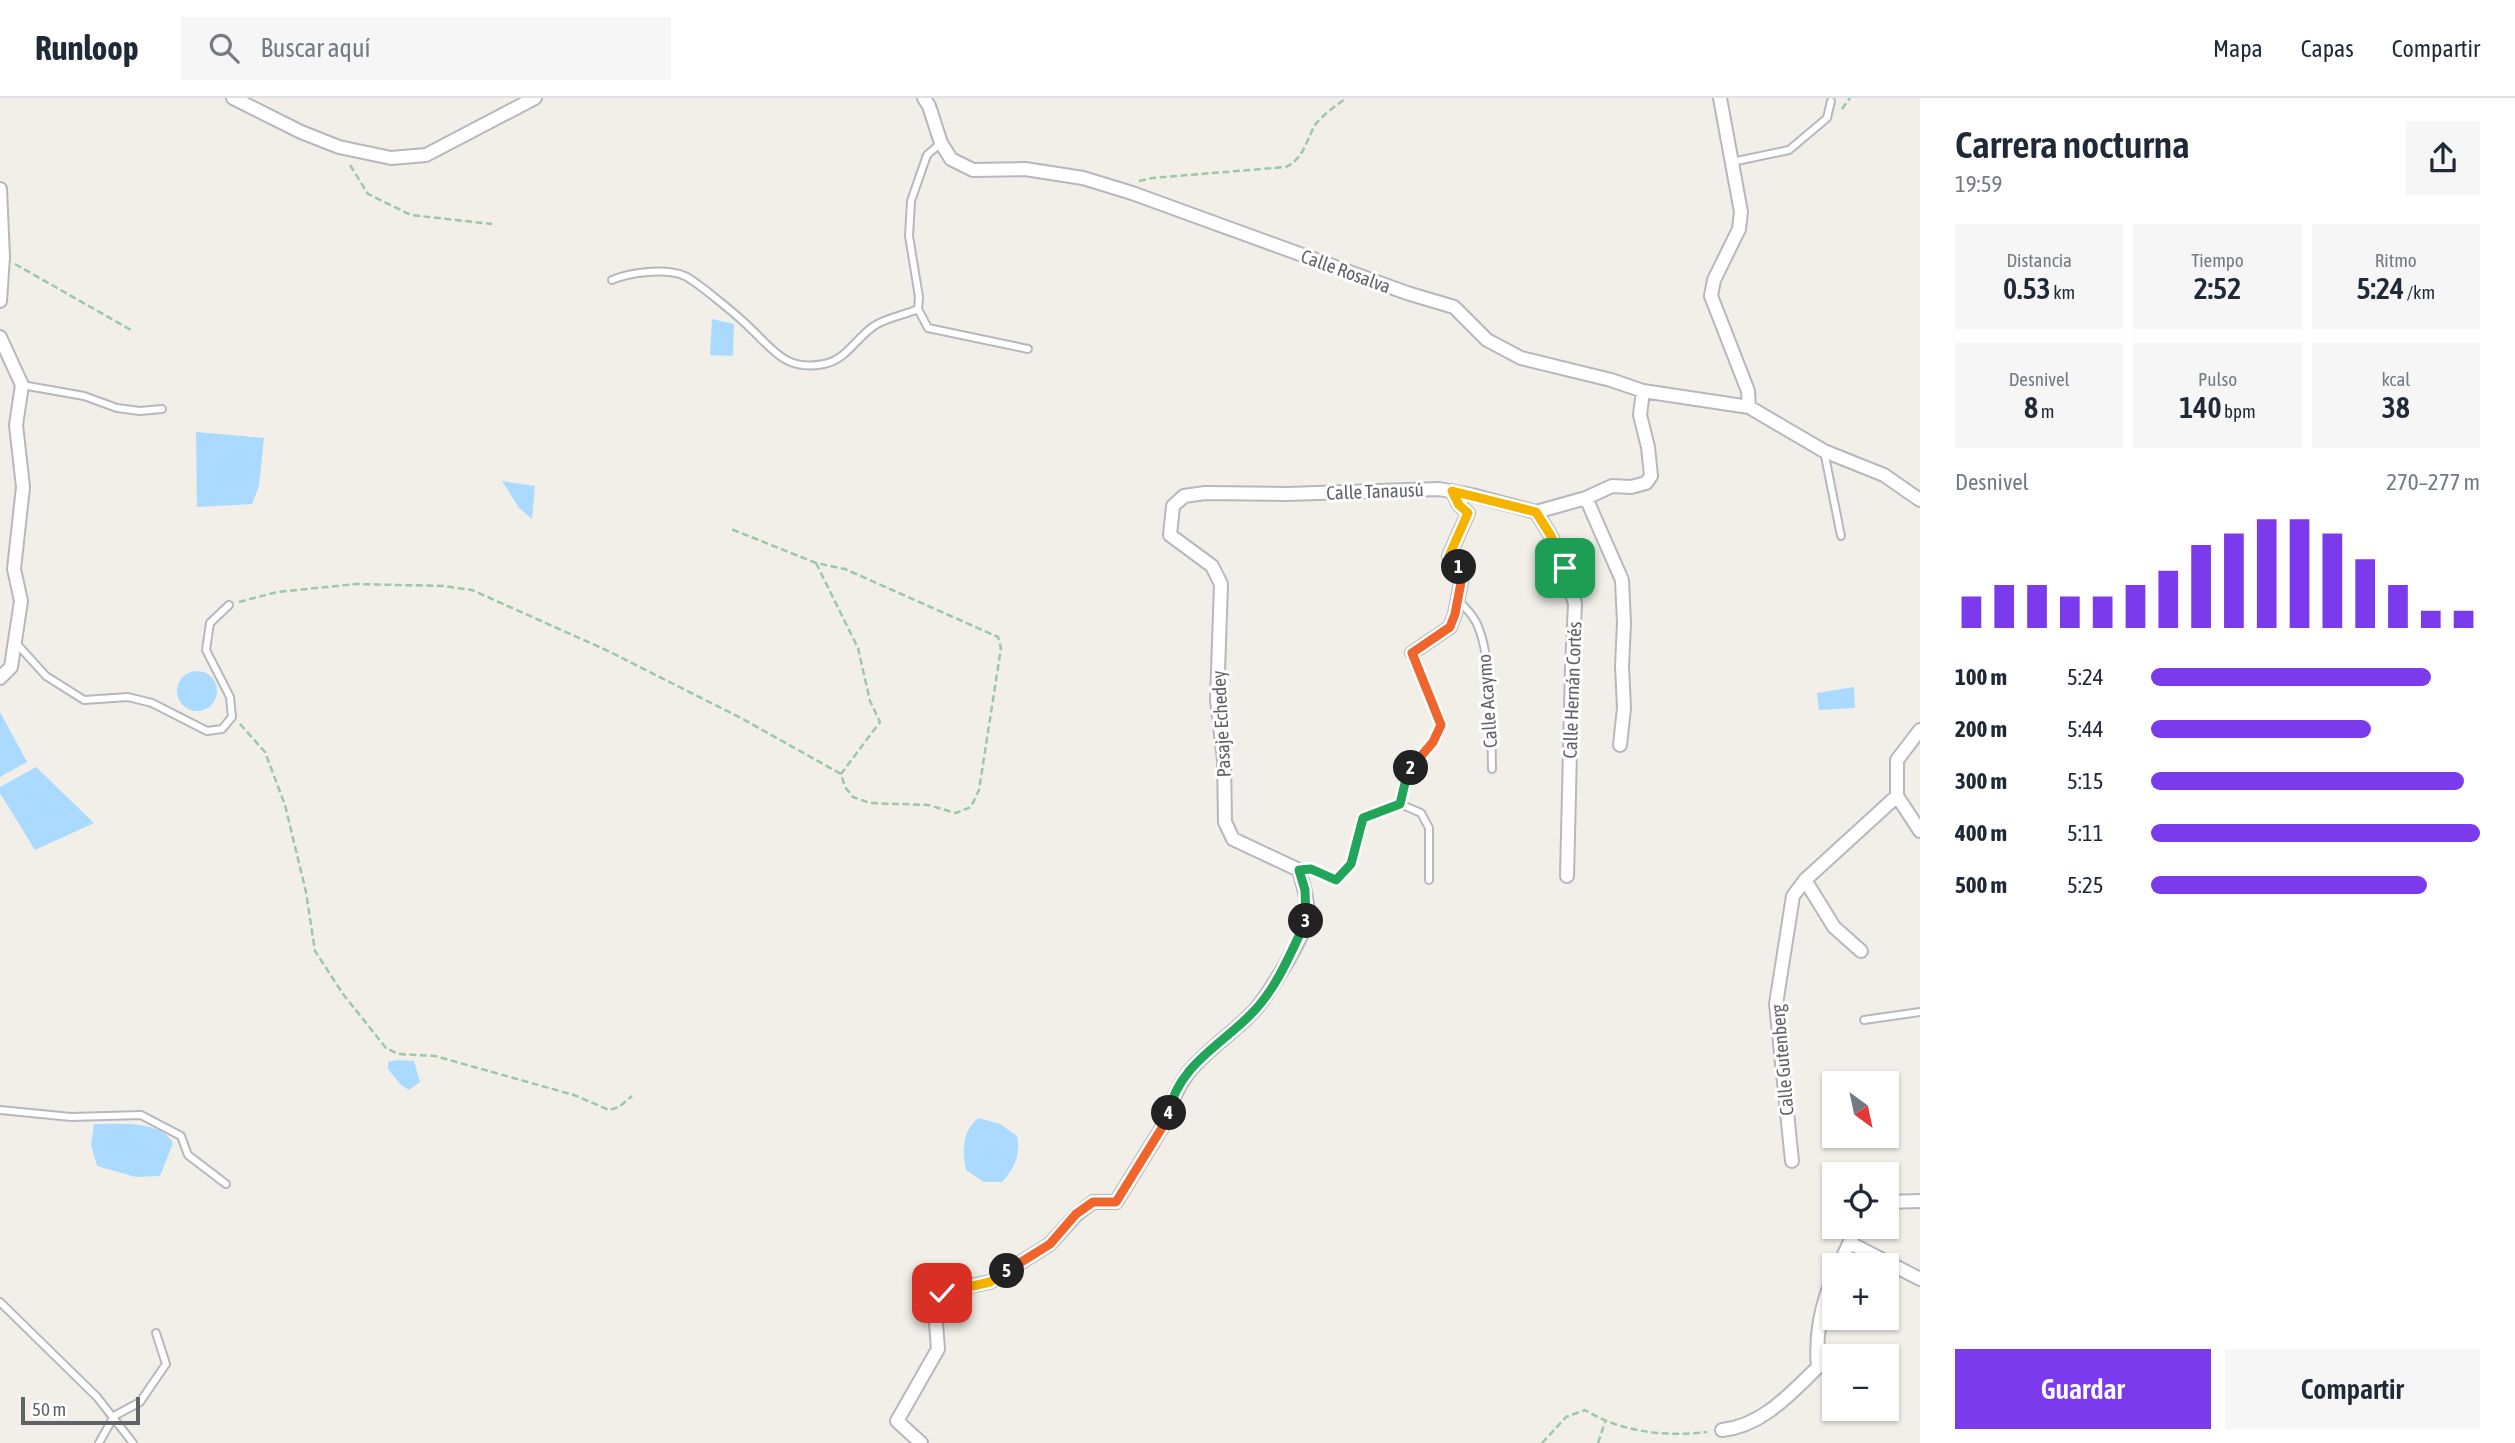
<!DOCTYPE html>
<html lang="es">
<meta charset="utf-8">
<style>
:root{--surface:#fff;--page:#f6f6f7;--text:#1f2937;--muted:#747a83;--line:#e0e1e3;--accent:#7c3aed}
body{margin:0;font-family:"Asap Condensed",sans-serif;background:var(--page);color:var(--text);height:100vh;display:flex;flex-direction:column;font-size:26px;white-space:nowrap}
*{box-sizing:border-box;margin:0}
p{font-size:23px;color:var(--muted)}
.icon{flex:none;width:38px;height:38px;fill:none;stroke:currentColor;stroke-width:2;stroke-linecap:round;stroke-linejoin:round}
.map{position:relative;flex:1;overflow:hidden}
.details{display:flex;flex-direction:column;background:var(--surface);width:595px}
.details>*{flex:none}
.needle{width:46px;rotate:147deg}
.fabs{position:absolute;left:1822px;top:973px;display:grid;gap:14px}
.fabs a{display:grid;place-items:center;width:77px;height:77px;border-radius:0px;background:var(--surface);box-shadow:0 2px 5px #0004;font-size:35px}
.scale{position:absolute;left:21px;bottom:18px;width:119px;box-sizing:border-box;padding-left:7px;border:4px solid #5f6368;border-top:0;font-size:19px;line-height:24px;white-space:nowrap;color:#5f6368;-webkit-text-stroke:5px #fff;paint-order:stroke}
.pin{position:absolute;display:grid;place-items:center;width:60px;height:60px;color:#fff;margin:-30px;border-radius:14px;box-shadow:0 4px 10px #0006}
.km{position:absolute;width:35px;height:35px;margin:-18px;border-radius:50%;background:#222;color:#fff;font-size:19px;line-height:35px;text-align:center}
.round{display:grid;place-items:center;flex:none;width:74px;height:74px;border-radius:0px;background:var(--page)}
.headline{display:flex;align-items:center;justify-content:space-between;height:119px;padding:0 35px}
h1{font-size:38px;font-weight:600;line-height:52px}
.metrics{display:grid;grid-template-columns:repeat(3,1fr);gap:10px;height:119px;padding:7px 35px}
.metrics div{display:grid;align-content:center;border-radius:0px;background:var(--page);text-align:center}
.metrics b{font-size:30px;font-weight:600}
.metrics small{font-size:19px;font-weight:400}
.metrics p{font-size:19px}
.chart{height:196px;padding:14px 35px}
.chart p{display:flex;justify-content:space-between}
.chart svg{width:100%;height:126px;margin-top:7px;stroke:var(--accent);stroke-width:6}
.button{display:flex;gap:14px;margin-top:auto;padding:14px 35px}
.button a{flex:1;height:80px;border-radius:0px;background:var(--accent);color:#fff;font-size:28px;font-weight:600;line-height:80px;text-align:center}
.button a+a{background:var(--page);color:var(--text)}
ul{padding:0 35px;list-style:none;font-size:23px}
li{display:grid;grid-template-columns:112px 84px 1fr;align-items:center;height:52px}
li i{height:18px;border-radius:9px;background:var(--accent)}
header{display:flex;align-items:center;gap:42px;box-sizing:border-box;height:98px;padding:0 35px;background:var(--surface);border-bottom:2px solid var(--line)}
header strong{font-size:33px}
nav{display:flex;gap:38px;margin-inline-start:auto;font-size:24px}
.search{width:490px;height:63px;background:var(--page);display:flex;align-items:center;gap:18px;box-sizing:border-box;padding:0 24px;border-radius:0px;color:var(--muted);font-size:26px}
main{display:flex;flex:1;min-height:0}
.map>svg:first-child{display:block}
.water{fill:#aadaff}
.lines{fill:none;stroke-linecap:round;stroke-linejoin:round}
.lane-casing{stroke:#b5b8bc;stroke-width:10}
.street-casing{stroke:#b5b8bc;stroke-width:16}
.path{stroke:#9cc7a9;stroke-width:2.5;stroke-dasharray:7 3.5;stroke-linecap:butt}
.lane{stroke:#fff;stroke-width:6}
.street{stroke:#fff;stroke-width:12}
.split-1-casing{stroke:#fff;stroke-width:14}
.split-2-casing{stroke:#fff;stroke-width:14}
.split-3-casing{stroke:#fff;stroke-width:14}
.split-4-casing{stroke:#fff;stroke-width:14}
.split-5-casing{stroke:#fff;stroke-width:14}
.split-6-casing{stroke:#fff;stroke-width:14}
.split-1{stroke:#f5b400;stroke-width:9}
.split-2{stroke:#f0652b;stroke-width:9}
.split-3{stroke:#22a559;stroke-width:9}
.split-4{stroke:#22a559;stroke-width:9}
.split-5{stroke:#f0652b;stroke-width:9}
.split-6{stroke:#f5b400;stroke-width:9}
.labels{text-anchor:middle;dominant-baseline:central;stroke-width:6;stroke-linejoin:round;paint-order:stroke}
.street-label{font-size:19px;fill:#5f6368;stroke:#fff}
</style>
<header>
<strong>Runloop</strong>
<div class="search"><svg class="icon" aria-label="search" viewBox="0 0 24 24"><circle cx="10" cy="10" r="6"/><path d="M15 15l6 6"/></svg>Buscar aquí</div>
<nav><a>Mapa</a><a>Capas</a><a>Compartir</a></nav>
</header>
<main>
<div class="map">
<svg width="1920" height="1345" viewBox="0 0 1920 1345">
<rect width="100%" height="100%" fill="#f1efe8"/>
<path class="water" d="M712,221L734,226L733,258L710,257Z
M196,334L264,340L259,388L252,406L197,409Z
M502,383L535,388L532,421L519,410Z
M177 593a20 20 0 1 1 40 0a20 20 0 1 1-40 0Z
M1854,589L1855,610L1819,612L1817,595Z
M0,614L27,664L0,679Z
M36,669L94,725L35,752L0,695V689Z
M397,962L414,963L420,984L409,992L401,987L388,971V964Z
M978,1020L1000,1026L1017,1038C1021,1056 1014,1071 1002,1084H984L966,1072C962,1051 962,1035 978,1020Z
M94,1026C117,1026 161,1022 173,1045L160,1078L136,1079L97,1068L91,1047Z"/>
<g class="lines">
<defs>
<path id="lane" d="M941,45L927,57L911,103L909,138L919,199L918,211L928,230L1028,251
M1732,64L1789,52L1827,20L1831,3
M612,182C630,174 666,170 685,178C697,184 738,218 748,228C773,251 785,274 824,266C846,262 856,240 874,228C885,220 905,217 918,211
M22,287L84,298L117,310L140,313L162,311
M1824,353L1841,438
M1459,503C1465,509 1472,516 1476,524C1493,558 1491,631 1492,671
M16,545L46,578L84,602L128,599L152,605L207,633L222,631L232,619L230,599L206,552L210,525L229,507
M1400,706L1421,715L1429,730V782
M1299,772L1311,771L1336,782L1351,766L1363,720L1400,706C1403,692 1406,676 1415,663C1425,649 1433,645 1441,627L1413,555
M1864,922L1920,914
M0,1012L71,1019L141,1017L181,1038L188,1057L226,1086
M0,1204L97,1299L133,1345
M99,1345L114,1318L140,1304L166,1266L156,1235"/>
<path id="street" d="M233,0L301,34L339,49L391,60L426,57L535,0
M924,0L929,8L941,45L951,61L973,72L1025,71L1083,80L1132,95L1407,195L1454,209L1487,242L1521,260L1611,282L1643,293L1749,309L1824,353L1884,377L1920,402
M1720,0L1741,114L1739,131L1714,182L1711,198L1748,293L1749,309
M0,91L3,159L0,203
M0,239L22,287L16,327L23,389L14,471L21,503L11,569L0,580
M1586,400L1622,482L1624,525L1622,568L1624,610L1620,647
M1536,414L1551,438L1565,470L1575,506L1572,569L1567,778
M1412,555L1450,529L1455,516L1463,474L1449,458L1468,415L1459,407L1452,393
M1920,632L1897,662V698L1920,733
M1861,853L1834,829L1805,782L1897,698
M1792,1063L1776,906L1793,798L1805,782
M1886,1104L1920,1103
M1850,1145L1920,1181
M1839,1167L1857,1129
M1722,1332C1762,1328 1790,1296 1818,1269C1815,1239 1821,1206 1834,1178
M921,1345L897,1323L938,1251L936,1225L931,1204L942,1194L990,1184L1050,1146L1076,1117L1093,1104H1116L1168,1020C1178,966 1220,949 1254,913C1267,899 1305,838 1307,820C1309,804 1303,787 1299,772L1233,741L1225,724L1224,662L1217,602L1221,486L1212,468L1170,437L1173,408L1184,398L1205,395L1287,396L1439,391L1472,397L1536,414L1586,400L1612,388L1631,389L1646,385L1651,378L1648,349L1640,317L1643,293"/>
</defs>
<use href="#lane" class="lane-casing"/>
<use href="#street" class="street-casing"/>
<path class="path" d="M1842,11L1850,0
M350,67L368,96L411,117L492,126
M1139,83L1152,80L1286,69C1304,60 1306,43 1315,27C1322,17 1336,8 1346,0
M15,166L131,232
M816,465L858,550L870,603L880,624L841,676
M239,504L277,494L356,486L443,488L472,492L606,552L741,620L841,676L845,689L853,699L870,705L928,707L956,715L971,709L979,692L1001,550L998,539L845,471L816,465L731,431
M240,626L265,654L285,707L306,794L315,853L343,896L386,950L398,956L435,958L574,997L609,1012L619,1009L632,998
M1542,1345L1566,1319L1585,1312C1621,1334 1665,1339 1707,1334
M1598,1345L1605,1324"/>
<use href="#lane" class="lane"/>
<use href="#street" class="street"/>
</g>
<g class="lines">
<defs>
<path id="split-1" d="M1459,469L1449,458L1468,415L1459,407L1452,393L1536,414L1551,438L1565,470"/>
<path id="split-2" d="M1411,670L1433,644L1441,627L1412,555L1450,529L1455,516L1463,474L1459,469"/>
<path id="split-3" d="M1306,823L1305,792L1299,772L1311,771L1336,782L1351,766L1363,720L1400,706L1405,685L1411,670"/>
<path id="split-4" d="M1169,1015C1177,967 1225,945 1255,912C1278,887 1291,854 1306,823"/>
<path id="split-5" d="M1007,1173L1050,1146L1076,1116L1093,1104H1116L1168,1020L1169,1015"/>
<path id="split-6" d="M942,1195L990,1184L1007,1173"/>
</defs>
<use href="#split-1" class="split-1-casing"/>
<use href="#split-2" class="split-2-casing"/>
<use href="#split-3" class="split-3-casing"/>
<use href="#split-4" class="split-4-casing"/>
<use href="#split-5" class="split-5-casing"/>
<use href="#split-6" class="split-6-casing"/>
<use href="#split-1" class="split-1"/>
<use href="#split-2" class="split-2"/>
<use href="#split-3" class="split-3"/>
<use href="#split-4" class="split-4"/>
<use href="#split-5" class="split-5"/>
<use href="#split-6" class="split-6"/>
</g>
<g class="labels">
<g class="street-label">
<text transform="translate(1346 173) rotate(20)">Calle Rosalva</text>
<text transform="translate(1375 393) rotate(-2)">Calle Tanausú</text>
<text transform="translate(1572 592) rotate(-88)">Calle Hernán Cortés</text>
<text transform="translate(1487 603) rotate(-94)">Calle Acaymo</text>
<text transform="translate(1221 626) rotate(-93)">Pasaje Echedey</text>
<text transform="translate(1782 962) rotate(-95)">Calle Gutenberg</text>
</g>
</g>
</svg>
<div class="fabs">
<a><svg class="needle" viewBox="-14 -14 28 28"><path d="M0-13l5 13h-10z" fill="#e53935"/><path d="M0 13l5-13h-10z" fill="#747a83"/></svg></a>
<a><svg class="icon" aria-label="locate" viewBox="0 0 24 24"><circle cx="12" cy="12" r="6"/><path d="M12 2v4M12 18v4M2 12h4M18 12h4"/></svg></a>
<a>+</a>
<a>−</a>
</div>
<div class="scale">50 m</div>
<div class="pin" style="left:1565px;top:470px;background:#1e9e55"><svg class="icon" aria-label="arrive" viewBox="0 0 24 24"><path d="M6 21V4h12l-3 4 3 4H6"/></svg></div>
<div class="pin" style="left:942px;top:1195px;background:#d93025"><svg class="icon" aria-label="check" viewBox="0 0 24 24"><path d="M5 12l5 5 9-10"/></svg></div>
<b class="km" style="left:1459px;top:469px">1</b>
<b class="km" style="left:1411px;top:670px">2</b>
<b class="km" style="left:1306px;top:823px">3</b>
<b class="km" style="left:1169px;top:1015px">4</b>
<b class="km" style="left:1007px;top:1173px">5</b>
</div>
<section class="details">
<div class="headline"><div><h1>Carrera nocturna</h1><p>19:59</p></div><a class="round"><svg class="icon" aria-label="share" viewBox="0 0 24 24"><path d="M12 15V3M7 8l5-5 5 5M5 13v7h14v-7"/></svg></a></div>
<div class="metrics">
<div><p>Distancia</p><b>0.53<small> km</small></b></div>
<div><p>Tiempo</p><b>2:52</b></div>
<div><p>Ritmo</p><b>5:24<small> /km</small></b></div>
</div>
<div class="metrics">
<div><p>Desnivel</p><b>8<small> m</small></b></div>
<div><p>Pulso</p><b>140<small> bpm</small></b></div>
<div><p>kcal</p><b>38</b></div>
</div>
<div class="chart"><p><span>Desnivel</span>270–277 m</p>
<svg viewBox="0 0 160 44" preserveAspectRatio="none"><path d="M5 44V33M15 44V29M25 44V29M35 44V33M45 44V33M55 44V29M65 44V24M75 44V15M85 44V11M95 44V6M105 44V6M115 44V11M125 44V20M135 44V29M145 44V38M155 44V38"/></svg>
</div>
<ul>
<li><b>100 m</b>5:24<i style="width:85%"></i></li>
<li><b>200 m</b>5:44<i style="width:67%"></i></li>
<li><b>300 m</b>5:15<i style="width:95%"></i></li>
<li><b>400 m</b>5:11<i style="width:100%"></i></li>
<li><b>500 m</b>5:25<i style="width:84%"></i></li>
</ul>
<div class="button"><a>Guardar</a><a>Compartir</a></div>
</section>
</main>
